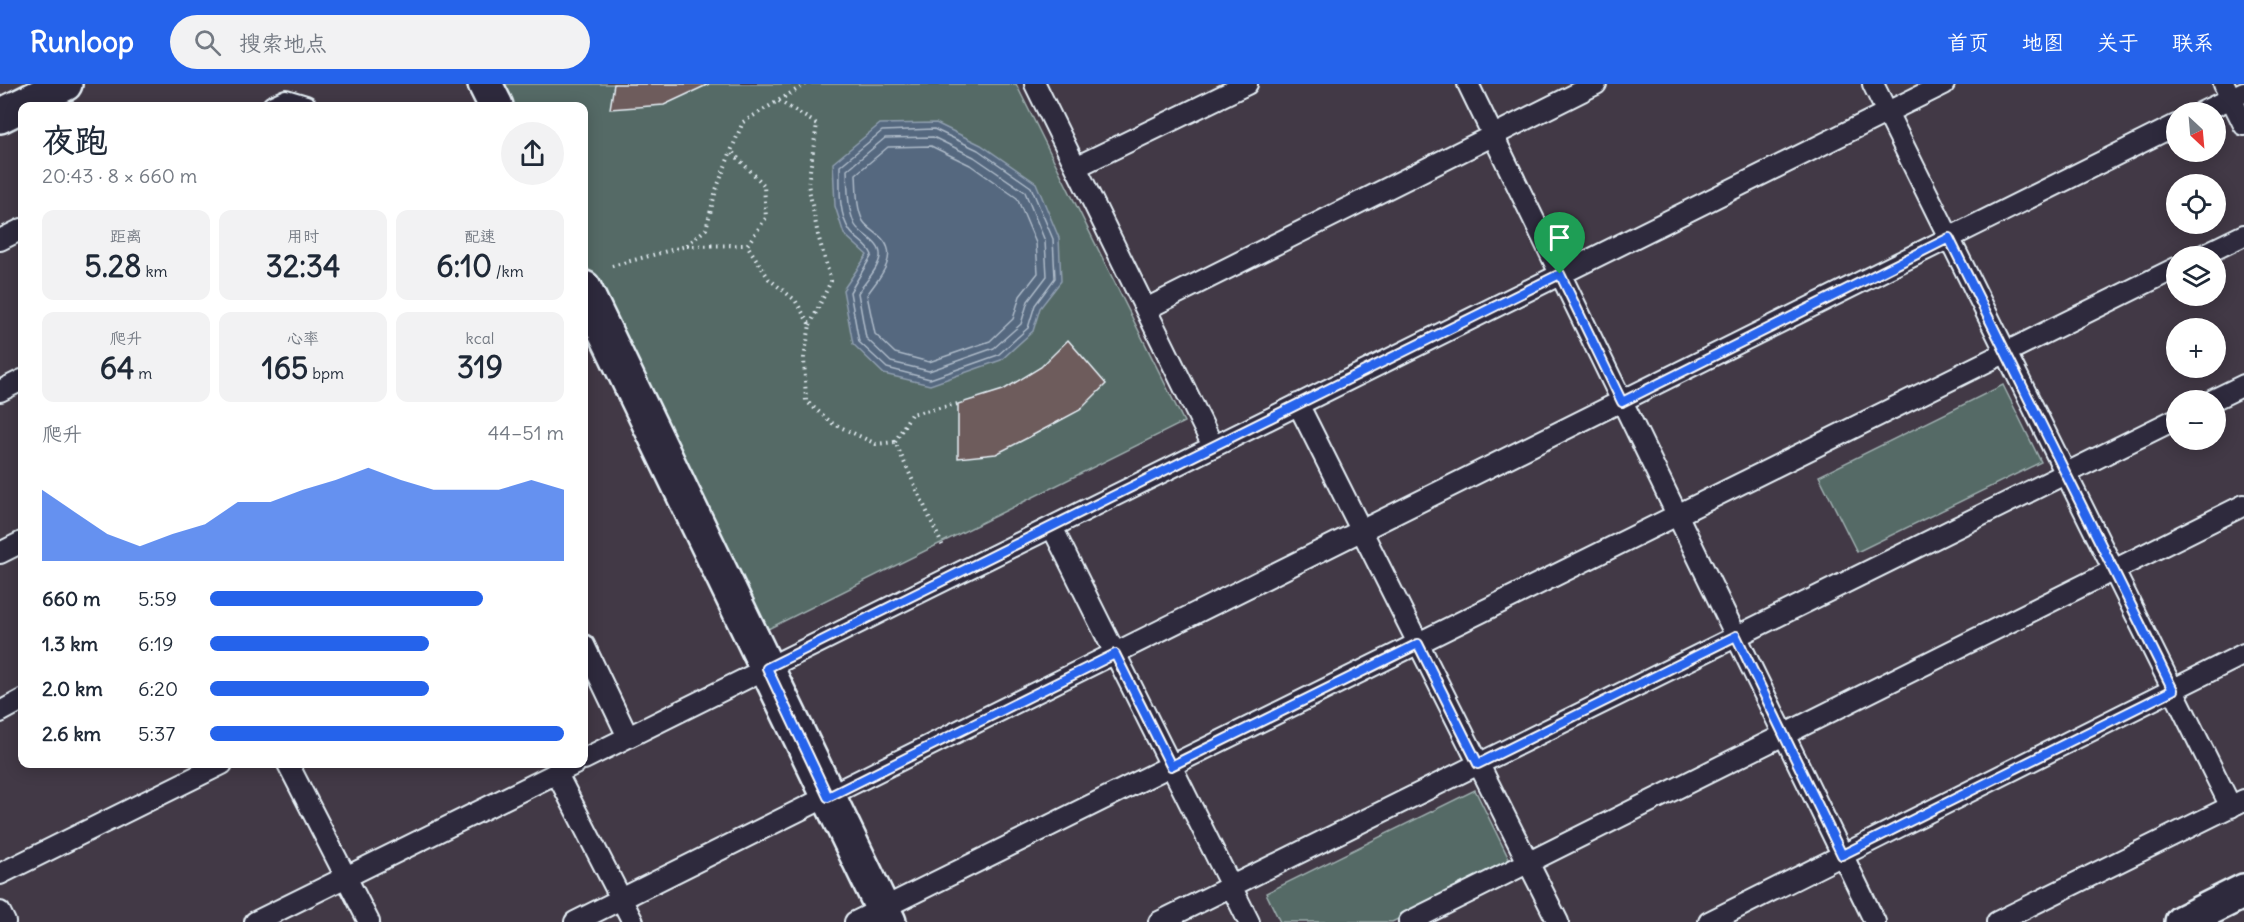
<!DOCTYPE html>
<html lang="zh">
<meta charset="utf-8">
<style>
:root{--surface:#fff;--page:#f2f2f3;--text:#1f2937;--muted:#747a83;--accent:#2563eb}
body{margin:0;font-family:Delius,"LXGW WenKai TC",sans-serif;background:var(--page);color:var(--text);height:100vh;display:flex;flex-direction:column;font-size:22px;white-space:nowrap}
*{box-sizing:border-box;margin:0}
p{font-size:20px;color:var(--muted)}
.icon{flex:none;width:33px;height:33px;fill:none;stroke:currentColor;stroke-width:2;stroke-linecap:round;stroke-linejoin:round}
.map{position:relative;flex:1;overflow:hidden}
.details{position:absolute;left:18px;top:18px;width:570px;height:666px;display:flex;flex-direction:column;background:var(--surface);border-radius:12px;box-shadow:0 3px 15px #0003}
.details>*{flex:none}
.needle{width:39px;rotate:154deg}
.controls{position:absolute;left:2166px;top:18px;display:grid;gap:12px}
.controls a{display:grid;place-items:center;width:60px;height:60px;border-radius:50%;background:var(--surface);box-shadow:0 3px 15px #0003;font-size:30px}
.pin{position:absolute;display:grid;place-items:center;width:51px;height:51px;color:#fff;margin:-62px -26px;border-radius:50% 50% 50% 0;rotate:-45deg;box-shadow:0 0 6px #0007}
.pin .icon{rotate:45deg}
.round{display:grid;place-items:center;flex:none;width:63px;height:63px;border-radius:32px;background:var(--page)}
.headline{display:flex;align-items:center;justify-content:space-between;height:102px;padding:0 24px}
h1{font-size:33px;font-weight:800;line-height:45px}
.figures{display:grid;grid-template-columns:repeat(3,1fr);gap:9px;height:102px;padding:6px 24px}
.figures div{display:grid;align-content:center;border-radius:12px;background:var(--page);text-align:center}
.figures b{font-size:30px;font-weight:800}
.figures small{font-size:16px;font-weight:400}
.figures p{font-size:16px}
.chart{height:168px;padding:12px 24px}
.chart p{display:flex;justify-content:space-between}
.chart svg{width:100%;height:108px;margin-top:6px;fill:var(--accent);opacity:.7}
ul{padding:0 24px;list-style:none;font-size:20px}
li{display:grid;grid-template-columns:96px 72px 1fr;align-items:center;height:45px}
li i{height:15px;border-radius:8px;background:var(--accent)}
header{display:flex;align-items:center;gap:36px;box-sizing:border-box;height:84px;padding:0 30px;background:var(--accent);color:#fff}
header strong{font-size:28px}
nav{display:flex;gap:33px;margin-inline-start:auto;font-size:21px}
.search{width:420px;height:54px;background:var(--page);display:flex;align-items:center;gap:15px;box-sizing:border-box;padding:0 21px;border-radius:33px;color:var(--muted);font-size:22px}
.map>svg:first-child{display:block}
.green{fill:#556b66;stroke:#9eaeaf;stroke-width:1.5}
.water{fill:#54677f;stroke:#8f9eaf;stroke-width:1.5}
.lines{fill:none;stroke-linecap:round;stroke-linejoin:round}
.shore{stroke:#adbac8;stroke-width:1.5}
.building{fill:#6e5c5b;stroke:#e8f1f8;stroke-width:1.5}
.service-casing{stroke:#e8f1f8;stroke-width:24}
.minor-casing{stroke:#e8f1f8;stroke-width:38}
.tertiary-casing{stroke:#e8f1f8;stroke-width:38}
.path{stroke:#e8f1f8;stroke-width:4;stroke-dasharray:1.5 4.5;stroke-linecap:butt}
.service{stroke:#2f2a3d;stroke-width:20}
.minor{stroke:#2f2a3d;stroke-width:33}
.tertiary{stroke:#2f2a3d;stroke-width:33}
.route-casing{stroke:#fff;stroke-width:12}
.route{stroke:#2563eb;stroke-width:8}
</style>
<header>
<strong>Runloop</strong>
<div class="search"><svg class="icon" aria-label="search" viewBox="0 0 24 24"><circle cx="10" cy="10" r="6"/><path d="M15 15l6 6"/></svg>搜索地点</div>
<nav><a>首页</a><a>地图</a><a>关于</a><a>联系</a></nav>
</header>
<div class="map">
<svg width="2244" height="838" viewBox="0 0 2244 838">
<rect width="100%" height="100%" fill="#423946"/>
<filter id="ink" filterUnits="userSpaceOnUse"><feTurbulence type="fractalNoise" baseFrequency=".0167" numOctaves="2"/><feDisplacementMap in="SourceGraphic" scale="12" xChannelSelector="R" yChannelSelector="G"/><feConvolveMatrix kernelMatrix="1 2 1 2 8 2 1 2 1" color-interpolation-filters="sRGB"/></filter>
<g filter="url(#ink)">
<path class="green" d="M496,0H1016L1184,338L766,546L584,176V22H507Z
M2003,301L2041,378L1857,468L1819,392Z
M1475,706L1511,779L1392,838H1280L1266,809Z"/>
<path class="water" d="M936,39L981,61L1036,99L1059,154L1061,197L1040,224L1033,247L1001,276L930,301L884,290L853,260L843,206L867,171L844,150L835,122L833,79L880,40Z"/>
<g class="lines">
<path class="shore" d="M934,45L978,66L1031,103L1053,155L1055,194L1035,221L1028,244L998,271L930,295L887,284L859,258L850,208L872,171C868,160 856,156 850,147C838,130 840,103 840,82L882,47Z
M933,53L974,73L1025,108L1045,157L1047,192L1028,217L1021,240L994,264L929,287L891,278L866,254L858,209C864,199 878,186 880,173C882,158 861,152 855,141C847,124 848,104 847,86L885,54Z
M931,62L970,81L1017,114L1036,159L1038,189L1020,212L1013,235L990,257L929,278L895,269L875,250L867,211C877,196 898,175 884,157C878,149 868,145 863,137C856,123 857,105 856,90L888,63Z"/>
</g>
<path class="building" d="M614,0H709L664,21L610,25Z
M1068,256L1106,300L1080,326L1035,350L996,370L958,374V320L1003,306L1041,283Z"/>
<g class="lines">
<defs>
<path id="service" d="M1035,0L1213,362
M1468,0L1875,838
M1873,0L2231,723
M2224,0L2244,41
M273,22L286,16L306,22
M2202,28L2244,8
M1076,83L1247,0
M0,156L22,145
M2201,172L2244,151
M1146,225L1596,0
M0,307L22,296
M2213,316L2244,301
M1298,320L1558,838
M1052,443L1249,838
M0,469L22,458
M584,561L628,653
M0,628L22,616
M584,675L1944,0
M288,680L369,838
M556,688L633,838
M0,790L222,680
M0,828L5,838
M255,838L575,680
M575,838L2176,41
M855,838L2176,184
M1159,838L2176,335
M1409,838L2244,421
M1709,838L2244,570
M1997,838L2244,716"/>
<path id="minor" d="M485,0L496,22
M584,204L889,838"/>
<path id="tertiary" d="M0,32L65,0
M2182,838L2244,807"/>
</defs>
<use href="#service" class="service-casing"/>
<use href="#minor" class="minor-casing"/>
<use href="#tertiary" class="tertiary-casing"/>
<path class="path" d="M806,0L743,38L731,67L764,101L766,134L747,161L769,195L795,216L810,241L804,274L806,317L832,339L876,360L895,358L944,465
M779,17L817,40L808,100L818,151L831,197L810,241
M687,162L747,161
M612,182L686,162L706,145L716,106L731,67
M895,358L911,330L958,320"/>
<use href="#service" class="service"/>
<use href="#minor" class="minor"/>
<use href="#tertiary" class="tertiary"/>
</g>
</g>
<g class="lines" filter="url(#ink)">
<defs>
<path id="route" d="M1949,154L2173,606L1842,771L1736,552L1478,680L1418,560L1171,682L1115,570L828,713L767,584L1560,190L1622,318Z"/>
</defs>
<use href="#route" class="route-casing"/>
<use href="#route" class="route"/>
</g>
</svg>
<div class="controls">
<a><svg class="needle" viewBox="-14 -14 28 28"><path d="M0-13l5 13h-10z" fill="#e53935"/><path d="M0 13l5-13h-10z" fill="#747a83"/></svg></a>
<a><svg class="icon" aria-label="locate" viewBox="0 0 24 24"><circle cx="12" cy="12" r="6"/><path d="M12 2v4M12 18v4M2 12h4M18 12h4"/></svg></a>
<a><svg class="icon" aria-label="layers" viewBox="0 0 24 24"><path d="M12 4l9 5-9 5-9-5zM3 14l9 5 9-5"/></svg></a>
<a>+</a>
<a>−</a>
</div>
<div class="pin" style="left:1560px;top:190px;background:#1e9e55"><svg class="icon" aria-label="arrive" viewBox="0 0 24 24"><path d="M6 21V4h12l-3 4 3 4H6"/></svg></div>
<section class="details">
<div class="headline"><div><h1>夜跑</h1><p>20:43 · 8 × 660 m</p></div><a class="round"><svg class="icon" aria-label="share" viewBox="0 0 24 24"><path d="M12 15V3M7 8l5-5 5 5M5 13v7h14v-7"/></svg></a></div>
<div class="figures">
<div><p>距离</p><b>5.28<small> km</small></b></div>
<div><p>用时</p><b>32:34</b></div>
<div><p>配速</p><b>6:10<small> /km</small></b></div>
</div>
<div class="figures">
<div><p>爬升</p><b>64<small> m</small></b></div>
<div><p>心率</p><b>165<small> bpm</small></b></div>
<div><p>kcal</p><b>319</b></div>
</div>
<div class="chart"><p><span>爬升</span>44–51 m</p>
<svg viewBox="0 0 160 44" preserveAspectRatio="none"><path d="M0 44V15L10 24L20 33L30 38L40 33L50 29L60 20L70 20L80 15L90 11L100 6L110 11L120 15L130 15L140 15L150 11L160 15V44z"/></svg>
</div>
<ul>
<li><b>660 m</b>5:59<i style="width:77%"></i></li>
<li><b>1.3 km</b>6:19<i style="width:62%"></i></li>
<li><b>2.0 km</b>6:20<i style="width:62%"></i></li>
<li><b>2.6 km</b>5:37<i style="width:100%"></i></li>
</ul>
</section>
</div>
